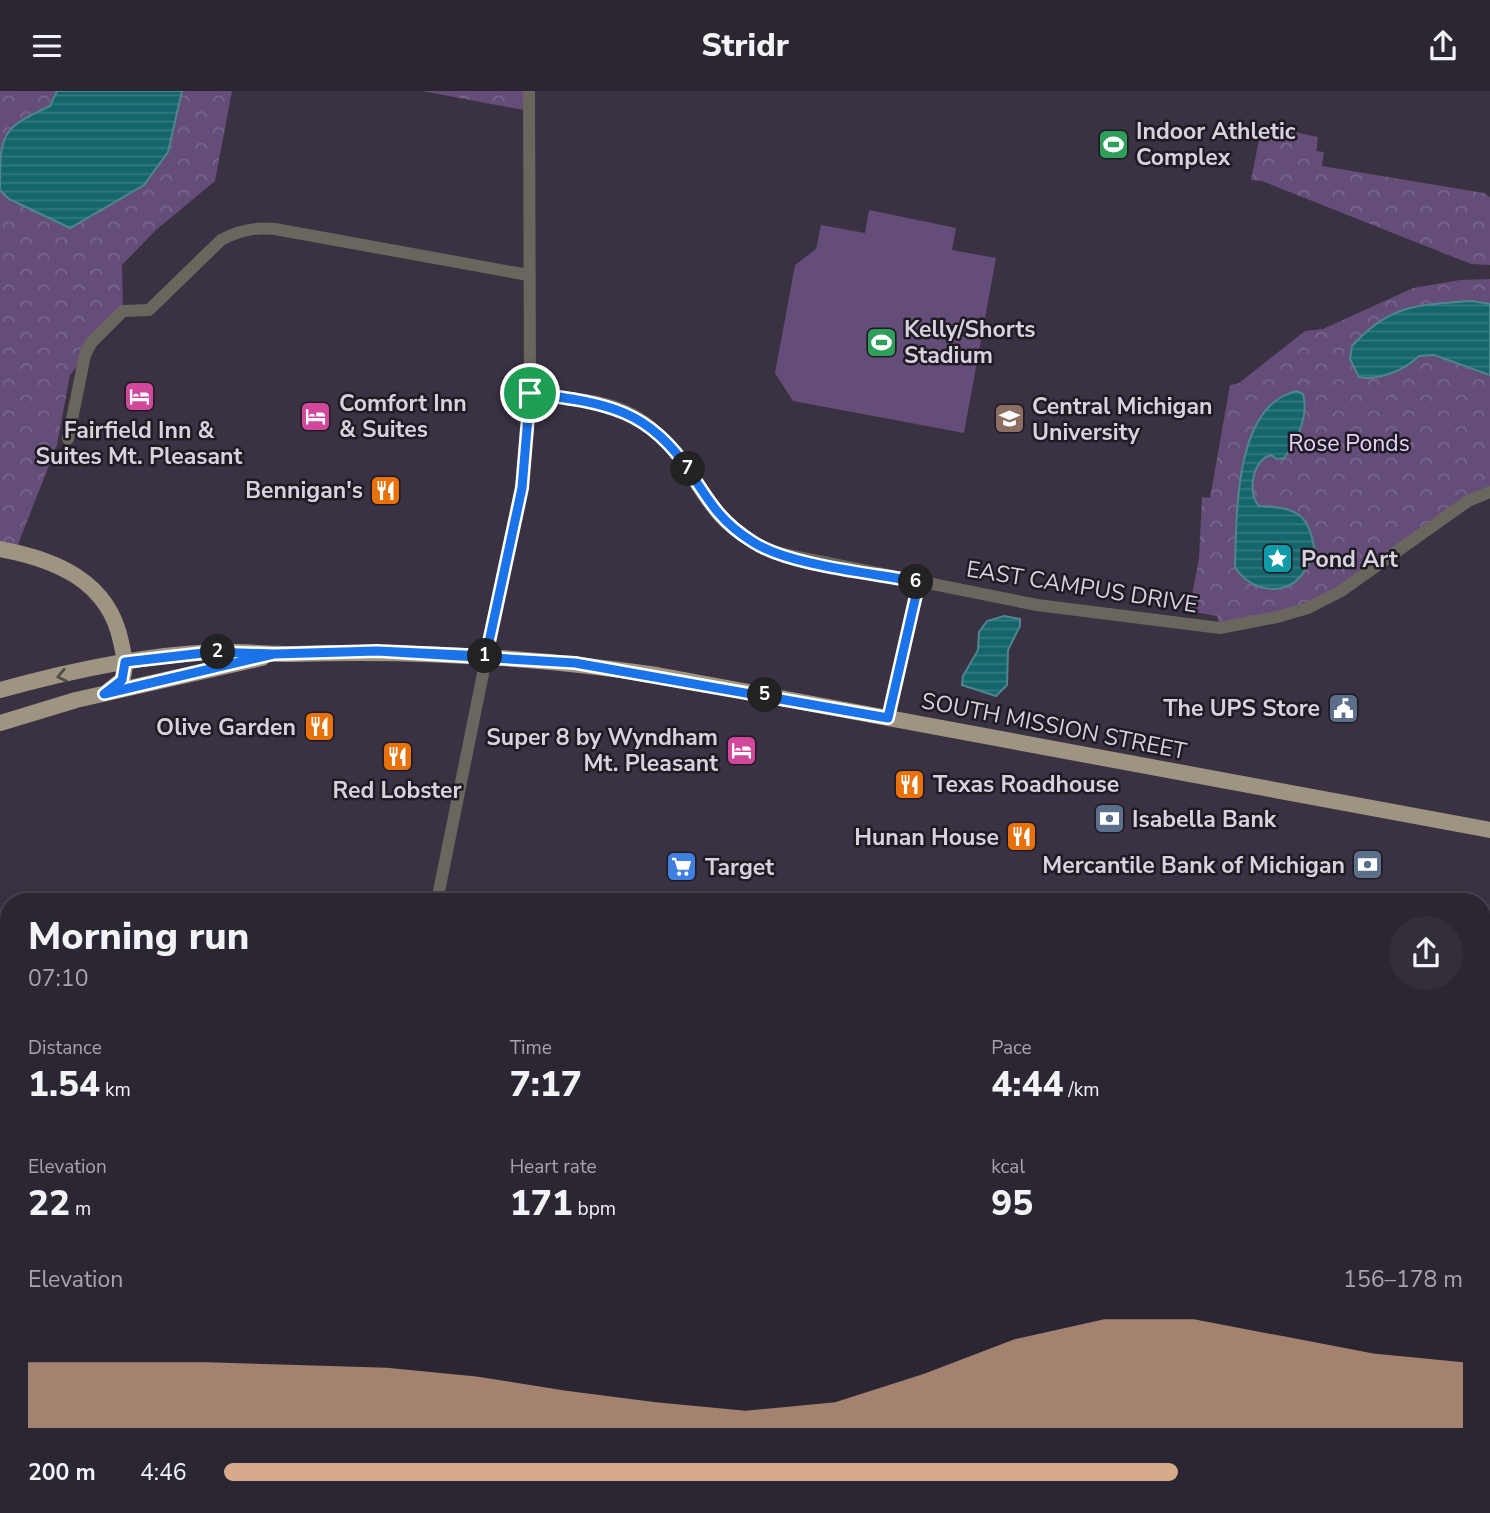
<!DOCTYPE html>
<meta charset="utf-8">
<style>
:root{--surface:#2c2532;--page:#342d3a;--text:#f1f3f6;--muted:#a6a5ac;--line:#48424d;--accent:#d6ab8b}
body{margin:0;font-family:"Nunito Sans",sans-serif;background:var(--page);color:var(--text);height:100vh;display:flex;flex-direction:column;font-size:26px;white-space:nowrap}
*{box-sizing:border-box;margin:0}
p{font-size:23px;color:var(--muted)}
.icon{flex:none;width:38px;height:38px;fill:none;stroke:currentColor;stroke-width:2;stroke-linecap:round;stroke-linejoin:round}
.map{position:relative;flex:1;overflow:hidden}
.drawer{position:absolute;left:0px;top:802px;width:1491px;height:621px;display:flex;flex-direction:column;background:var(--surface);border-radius:28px 28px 0 0;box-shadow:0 4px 10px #0003,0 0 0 2px var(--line)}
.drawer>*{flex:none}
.pin{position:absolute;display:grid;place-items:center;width:60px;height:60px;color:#fff;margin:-30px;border:4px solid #fff;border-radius:50%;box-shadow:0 2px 7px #0007}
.km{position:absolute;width:35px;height:35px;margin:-18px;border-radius:50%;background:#222;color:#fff;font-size:19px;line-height:35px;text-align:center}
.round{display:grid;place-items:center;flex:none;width:74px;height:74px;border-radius:37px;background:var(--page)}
.headline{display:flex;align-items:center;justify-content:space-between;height:119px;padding:0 28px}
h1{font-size:38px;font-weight:800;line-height:52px}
.stats{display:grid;grid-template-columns:repeat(3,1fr);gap:10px;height:119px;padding:7px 28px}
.stats div{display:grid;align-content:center}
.stats b{font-size:35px;font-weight:800}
.stats small{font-size:19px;font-weight:400}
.stats p{font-size:19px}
.chart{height:196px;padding:14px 28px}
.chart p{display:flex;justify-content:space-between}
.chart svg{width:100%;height:126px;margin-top:7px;fill:var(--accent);opacity:.7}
ul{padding:0 28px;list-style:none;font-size:23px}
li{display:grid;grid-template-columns:112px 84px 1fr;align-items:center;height:52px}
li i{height:18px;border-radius:9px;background:var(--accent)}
header{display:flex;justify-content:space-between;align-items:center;height:91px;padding:0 28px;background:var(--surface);font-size:32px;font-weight:800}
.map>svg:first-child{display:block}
.green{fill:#644d78}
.park{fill:url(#park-crowns)}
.water{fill:url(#water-rules);stroke:#4f868e;stroke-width:2}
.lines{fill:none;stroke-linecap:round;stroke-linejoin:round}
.minor{stroke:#6a665d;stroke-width:12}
.major{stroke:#9e9482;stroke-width:16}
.oneway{stroke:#524b49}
.route-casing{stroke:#fff;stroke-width:14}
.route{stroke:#1a73e8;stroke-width:9}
.labels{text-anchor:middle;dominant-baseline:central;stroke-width:5;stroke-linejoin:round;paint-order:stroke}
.poi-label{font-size:23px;font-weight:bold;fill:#d8d2dd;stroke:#1f1b23;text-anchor:start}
.park-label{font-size:23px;fill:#e8d3fd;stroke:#1f1b23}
.street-label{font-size:23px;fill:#d8d2dd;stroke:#1f1b23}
</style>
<header><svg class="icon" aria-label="menu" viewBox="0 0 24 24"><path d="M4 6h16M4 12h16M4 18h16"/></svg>Stridr<svg class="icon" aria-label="share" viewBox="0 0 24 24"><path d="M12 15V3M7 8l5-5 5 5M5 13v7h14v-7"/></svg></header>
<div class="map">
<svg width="1490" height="1422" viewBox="0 0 1490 1422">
<defs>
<pattern id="park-crowns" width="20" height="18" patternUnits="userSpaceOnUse" patternTransform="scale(1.75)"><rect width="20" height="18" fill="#644d78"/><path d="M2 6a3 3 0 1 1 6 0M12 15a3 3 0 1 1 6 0" fill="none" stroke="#79668b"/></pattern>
<pattern id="water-rules" width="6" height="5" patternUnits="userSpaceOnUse" patternTransform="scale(1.75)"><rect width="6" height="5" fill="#14656c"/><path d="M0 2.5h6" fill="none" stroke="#357a81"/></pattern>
</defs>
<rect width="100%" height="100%" fill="#3a3143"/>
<path class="green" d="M869,119L956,137L952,159L996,167L964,342L793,310L775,282L795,174L816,158L821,134L865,142Z"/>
<path class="park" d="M0,0H232L215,90L156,139L122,174L123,220L70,284L57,354L15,461L0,457Z
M422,0H529V20Z
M1262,34L1318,46L1316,60L1324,61L1322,75L1484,102L1490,106V174L1471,173L1262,90L1251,89Z
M1490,188V401L1323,510L1220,537L1217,525L1189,520L1199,467L1202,406L1210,407L1230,294L1239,292L1305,240L1323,238L1413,197L1460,189Z"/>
<path class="water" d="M57,0H182L168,61L144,94L70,137L9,108L0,99C0,43 0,38 50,15Z
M1472,210L1490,213V284L1434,264L1419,265C1405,279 1378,290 1359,286L1350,268L1352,255C1390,213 1418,214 1472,210Z
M1297,300L1303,303C1309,325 1297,349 1284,367L1277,368L1271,364C1252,369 1247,402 1259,415C1298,417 1309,422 1315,462C1303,487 1290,504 1260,496C1248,492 1241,486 1235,476C1237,426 1233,314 1297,300Z
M1004,525L1020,528V535L1008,559L1007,594L996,605L962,594L963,585L978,559L979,541L987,530Z
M620,1414H708L703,1422H618Z"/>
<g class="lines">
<path class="minor" d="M530,302C564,307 603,307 634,324C675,347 688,388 716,422C730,439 753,453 773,461L1037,514L1220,537L1277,526L1308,517L1341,500L1468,410L1490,401
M68,348L85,264L91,252L123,220L149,219L221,149C239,139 255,136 275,138L528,184
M888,627L919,491
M437,810L524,380L530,291L529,0
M1482,1024L1490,1025
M1482,1215L1490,1217
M1482,1360L1490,1362
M322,1422L323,1414
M487,1422L488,1414
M515,1422L516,1414
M801,1422V1414
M977,1422L979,1414
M1180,1422L1181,1414"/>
<path class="major" d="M0,458C55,468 109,490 121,551C124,564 127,576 122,589L108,600
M0,599C69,580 142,564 213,561C240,560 266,563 293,563C415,559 536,566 657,584L1490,739
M0,632L76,609L262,567
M1482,1105L1490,1064
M1425,1422L1426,1414"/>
</g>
<defs><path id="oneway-chevron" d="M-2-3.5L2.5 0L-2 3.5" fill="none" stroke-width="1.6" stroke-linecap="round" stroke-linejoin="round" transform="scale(1.75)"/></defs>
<use class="oneway" href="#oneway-chevron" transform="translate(62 585) rotate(168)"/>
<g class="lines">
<defs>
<path id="route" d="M530,302L522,397L486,565L377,560L274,563L212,561L125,571L122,589L104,603L274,563L377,560L575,572L888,627L919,491C873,482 790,475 753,451C721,431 710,412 690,381C647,315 601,312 530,302"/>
</defs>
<use href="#route" class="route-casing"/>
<use href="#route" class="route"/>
</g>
<defs>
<symbol id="stadium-square" viewBox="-11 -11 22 22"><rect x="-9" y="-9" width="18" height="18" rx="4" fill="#2e9e5b" stroke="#1f1b23"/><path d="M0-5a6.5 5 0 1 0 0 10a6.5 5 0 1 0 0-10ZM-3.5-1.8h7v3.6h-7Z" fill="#fff"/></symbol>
<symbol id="hotel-square" viewBox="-11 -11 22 22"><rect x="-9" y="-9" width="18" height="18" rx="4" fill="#d1479c" stroke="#1f1b23"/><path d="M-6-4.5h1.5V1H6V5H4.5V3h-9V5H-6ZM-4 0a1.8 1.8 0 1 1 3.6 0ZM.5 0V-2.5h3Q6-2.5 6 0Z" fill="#fff"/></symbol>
<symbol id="university-square" viewBox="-11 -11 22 22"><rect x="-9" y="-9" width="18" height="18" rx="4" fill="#8d6e63" stroke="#1f1b23"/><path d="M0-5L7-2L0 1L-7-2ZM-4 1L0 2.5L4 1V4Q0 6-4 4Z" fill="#fff"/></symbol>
<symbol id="restaurant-square" viewBox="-11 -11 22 22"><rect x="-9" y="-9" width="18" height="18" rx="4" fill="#e8710a" stroke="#1f1b23"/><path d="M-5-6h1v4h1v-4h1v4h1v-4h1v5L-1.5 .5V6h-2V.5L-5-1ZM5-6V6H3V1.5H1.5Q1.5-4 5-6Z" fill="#fff"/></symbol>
<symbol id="sight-square" viewBox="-11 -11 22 22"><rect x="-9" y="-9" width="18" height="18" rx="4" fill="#0f9aa8" stroke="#1f1b23"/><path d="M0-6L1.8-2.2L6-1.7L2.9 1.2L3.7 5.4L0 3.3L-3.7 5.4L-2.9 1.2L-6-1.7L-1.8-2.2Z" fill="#fff"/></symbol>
<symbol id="civic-square" viewBox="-11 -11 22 22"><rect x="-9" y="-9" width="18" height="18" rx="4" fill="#5c6f8a" stroke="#1f1b23"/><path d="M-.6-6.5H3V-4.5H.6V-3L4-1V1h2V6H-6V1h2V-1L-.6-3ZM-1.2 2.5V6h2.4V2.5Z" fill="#fff"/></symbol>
<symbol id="bank-square" viewBox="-11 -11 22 22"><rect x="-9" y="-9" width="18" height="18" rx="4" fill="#5c6f8a" stroke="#1f1b23"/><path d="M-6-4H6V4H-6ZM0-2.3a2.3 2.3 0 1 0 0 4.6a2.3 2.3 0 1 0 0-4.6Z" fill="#fff"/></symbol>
<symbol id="supermarket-square" viewBox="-11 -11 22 22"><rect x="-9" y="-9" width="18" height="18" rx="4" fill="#3f7fe0" stroke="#1f1b23"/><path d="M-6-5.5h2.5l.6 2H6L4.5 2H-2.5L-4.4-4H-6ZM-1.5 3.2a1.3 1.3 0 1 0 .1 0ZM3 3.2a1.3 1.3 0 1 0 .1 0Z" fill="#fff"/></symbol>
</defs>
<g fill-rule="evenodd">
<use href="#stadium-square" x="1096" y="36" width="35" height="35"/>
<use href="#stadium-square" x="864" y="234" width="35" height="35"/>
<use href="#hotel-square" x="122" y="288" width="35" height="35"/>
<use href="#hotel-square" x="298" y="308" width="35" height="35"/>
<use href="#university-square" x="992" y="310" width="35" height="35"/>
<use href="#restaurant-square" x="368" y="382" width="35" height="35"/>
<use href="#sight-square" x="1260" y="450" width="35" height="35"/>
<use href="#civic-square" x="1326" y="600" width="35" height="35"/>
<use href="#restaurant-square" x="302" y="618" width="35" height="35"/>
<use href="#hotel-square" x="724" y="642" width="35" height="35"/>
<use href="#restaurant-square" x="380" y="648" width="35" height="35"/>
<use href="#restaurant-square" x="892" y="676" width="35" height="35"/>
<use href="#bank-square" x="1092" y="710" width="35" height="35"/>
<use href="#restaurant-square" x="1004" y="728" width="35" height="35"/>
<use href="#bank-square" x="1350" y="756" width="35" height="35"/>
<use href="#supermarket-square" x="664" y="758" width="35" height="35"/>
</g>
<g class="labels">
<g class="poi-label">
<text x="1136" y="40">Indoor Athletic<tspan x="1136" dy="26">Complex</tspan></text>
<text x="904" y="238">Kelly/Shorts<tspan x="904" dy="26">Stadium</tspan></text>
<text x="339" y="312">Comfort Inn<tspan x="339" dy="26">&amp; Suites</tspan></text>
<text x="1032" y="315">Central Michigan<tspan x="1032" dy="26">University</tspan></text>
<text x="139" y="339" text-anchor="middle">Fairfield Inn &amp;<tspan x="139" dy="26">Suites Mt. Pleasant</tspan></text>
<text x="363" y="399" text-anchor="end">Bennigan's</text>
<text x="1301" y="468">Pond Art</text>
<text x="1320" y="617" text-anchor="end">The UPS Store</text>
<text x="296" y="636" text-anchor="end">Olive Garden</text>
<text x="718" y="646" text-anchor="end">Super 8 by Wyndham<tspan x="718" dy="26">Mt. Pleasant</tspan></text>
<text x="933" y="693">Texas Roadhouse</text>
<text x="397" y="699" text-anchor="middle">Red Lobster</text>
<text x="1132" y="728">Isabella Bank</text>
<text x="999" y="746" text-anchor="end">Hunan House</text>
<text x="1345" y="774" text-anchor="end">Mercantile Bank of Michigan</text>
<text x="705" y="776">Target</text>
</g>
<g class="park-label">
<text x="1349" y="352">Rose Ponds</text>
</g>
<g class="street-label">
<text transform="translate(1082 496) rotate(9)">EAST CAMPUS DRIVE</text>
<text transform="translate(1054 635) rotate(11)">SOUTH MISSION STREET</text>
</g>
</g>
</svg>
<div class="pin" style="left:530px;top:302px;background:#1e9e55"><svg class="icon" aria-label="arrive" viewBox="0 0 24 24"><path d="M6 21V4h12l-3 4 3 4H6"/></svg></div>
<b class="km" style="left:485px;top:565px">1</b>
<b class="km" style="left:218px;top:561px">2</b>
<b class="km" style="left:765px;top:604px">5</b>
<b class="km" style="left:916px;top:491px">6</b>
<b class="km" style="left:688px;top:378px">7</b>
<section class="drawer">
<div class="headline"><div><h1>Morning run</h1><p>07:10</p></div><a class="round"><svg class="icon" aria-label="share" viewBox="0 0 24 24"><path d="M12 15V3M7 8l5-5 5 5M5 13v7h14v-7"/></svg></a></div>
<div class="stats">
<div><p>Distance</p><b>1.54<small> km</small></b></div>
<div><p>Time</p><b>7:17</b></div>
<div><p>Pace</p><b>4:44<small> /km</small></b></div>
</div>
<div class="stats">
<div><p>Elevation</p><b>22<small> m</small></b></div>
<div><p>Heart rate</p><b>171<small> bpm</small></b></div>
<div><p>kcal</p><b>95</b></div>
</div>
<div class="chart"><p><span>Elevation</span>156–178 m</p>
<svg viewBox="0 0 160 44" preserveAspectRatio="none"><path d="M0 44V21L10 21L20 21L30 22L40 23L50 26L60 31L70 35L80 38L90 35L100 25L110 13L120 6L130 6L140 12L150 18L160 21V44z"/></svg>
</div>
<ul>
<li><b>200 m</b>4:46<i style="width:77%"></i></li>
</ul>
</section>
</div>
